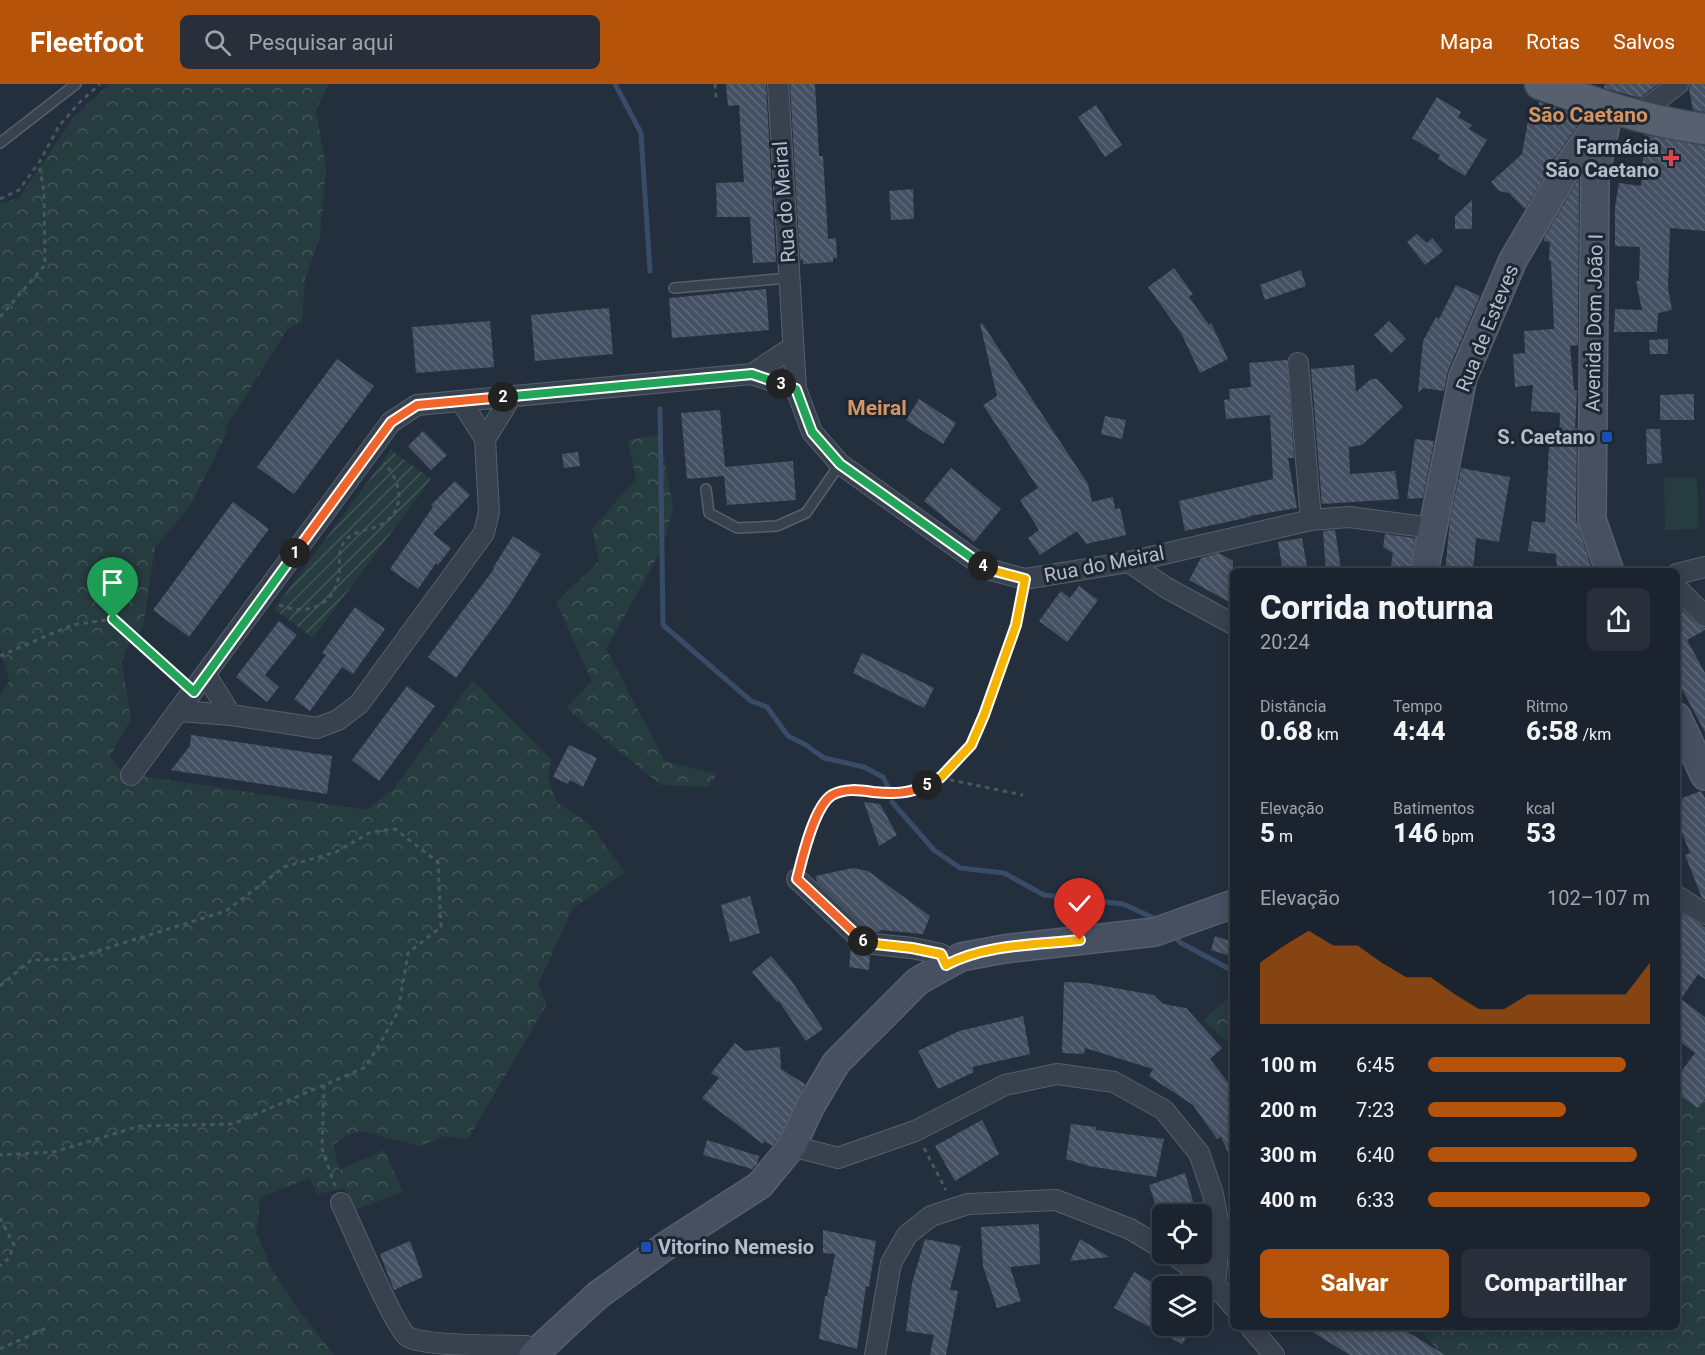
<!DOCTYPE html>
<html lang="pt">
<meta charset="utf-8">
<style>
:root{--surface:#1b232e;--page:#282f3a;--text:#f1f3f6;--muted:#a0a4aa;--line:#39404a;--accent:#b45309}
body{margin:0;font-family:Roboto,sans-serif;background:var(--page);color:var(--text);height:100vh;display:flex;flex-direction:column;font-size:22px;white-space:nowrap}
*{box-sizing:border-box;margin:0}
p{font-size:20px;color:var(--muted)}
.icon{flex:none;width:33px;height:33px;fill:none;stroke:currentColor;stroke-width:2;stroke-linecap:round;stroke-linejoin:round}
.map{position:relative;flex:1;overflow:hidden}
.details{position:absolute;left:1230px;top:484px;width:450px;height:762px;display:flex;flex-direction:column;background:var(--surface);border-radius:9px;box-shadow:0 3px 15px #0003,0 0 0 2px var(--line)}
.details>*{flex:none}
.buttons{position:absolute;left:1152px;top:1120px;display:grid;gap:12px}
.buttons a{display:grid;place-items:center;width:60px;height:60px;border-radius:9px;background:var(--surface);box-shadow:0 3px 15px #0003,0 0 0 2px var(--line);font-size:30px}
.pin{position:absolute;display:grid;place-items:center;width:51px;height:51px;color:#fff;margin:-62px -26px;border-radius:50% 50% 50% 0;rotate:-45deg;box-shadow:0 0 6px #0007}
.pin .icon{rotate:45deg}
.km{position:absolute;width:30px;height:30px;margin:-15px;border-radius:50%;background:#222;color:#fff;font-size:16px;line-height:30px;text-align:center}
.round{display:grid;place-items:center;flex:none;width:63px;height:63px;border-radius:9px;background:var(--page)}
.summary{display:flex;align-items:center;justify-content:space-between;height:102px;padding:0 30px}
h1{font-size:33px;font-weight:800;line-height:45px}
.metrics{display:grid;grid-template-columns:repeat(3,1fr);gap:9px;height:102px;padding:6px 30px}
.metrics div{display:grid;align-content:center}
.metrics b{font-size:26px;font-weight:800}
.metrics small{font-size:16px;font-weight:400}
.metrics p{font-size:16px}
.chart{height:168px;padding:12px 30px}
.chart p{display:flex;justify-content:space-between}
.chart svg{width:100%;height:108px;margin-top:6px;fill:var(--accent);opacity:.7}
.action{display:flex;gap:12px;margin-top:auto;padding:12px 30px}
.action a{flex:1;height:69px;border-radius:9px;background:var(--accent);color:#fff;font-size:24px;font-weight:800;line-height:69px;text-align:center}
.action a+a{background:var(--page);color:var(--text)}
ul{padding:0 30px;list-style:none;font-size:20px}
li{display:grid;grid-template-columns:96px 72px 1fr;align-items:center;height:45px}
li i{height:15px;border-radius:8px;background:var(--accent)}
header{display:flex;align-items:center;gap:36px;box-sizing:border-box;height:84px;padding:0 30px;background:var(--accent);color:#fff}
header strong{font-size:28px}
nav{display:flex;gap:33px;margin-inline-start:auto;font-size:21px}
.search{width:420px;height:54px;background:var(--page);display:flex;align-items:center;gap:15px;box-sizing:border-box;padding:0 21px;border-radius:9px;color:var(--muted);font-size:22px}
.map>svg:first-child{display:block}
.forest{fill:url(#forest-crowns)}
.garden{fill:url(#garden-furrows)}
.pitch{fill:#263c3f}
.lines{fill:none;stroke-linecap:round;stroke-linejoin:round}
.stream{stroke:#394c67;stroke-width:5}
.building{fill:url(#building-back-hatch)}
.lane-casing{stroke:#565f6c;stroke-width:12}
.street-casing{stroke:#565f6c;stroke-width:22}
.secondary-casing{stroke:#565f6c;stroke-width:30}
.primary-casing{stroke:#414a57;stroke-width:33}
.path{stroke:#44595c;stroke-width:3;stroke-dasharray:4.5 4.5;stroke-linecap:butt}
.lane{stroke:#38414e;stroke-width:9}
.street{stroke:#38414e;stroke-width:20}
.secondary{stroke:#465061;stroke-width:27}
.primary{stroke:#56606e;stroke-width:30}
.split-1-casing{stroke:#fff;stroke-width:12}
.split-2-casing{stroke:#fff;stroke-width:12}
.split-3-casing{stroke:#fff;stroke-width:12}
.split-4-casing{stroke:#fff;stroke-width:12}
.split-5-casing{stroke:#fff;stroke-width:12}
.split-6-casing{stroke:#fff;stroke-width:12}
.split-7-casing{stroke:#fff;stroke-width:12}
.split-1{stroke:#22a559;stroke-width:8}
.split-2{stroke:#f0652b;stroke-width:8}
.split-3{stroke:#22a559;stroke-width:8}
.split-4{stroke:#22a559;stroke-width:8}
.split-5{stroke:#f5b400;stroke-width:8}
.split-6{stroke:#f0652b;stroke-width:8}
.split-7{stroke:#f5b400;stroke-width:8}
.health-dot{fill:#e0444e;stroke:#1d2633;stroke-width:2}
.transit-dot{fill:#1a4fb4;stroke:#1d2633;stroke-width:2}
.labels{text-anchor:middle;dominant-baseline:central;stroke-width:6;stroke-linejoin:round;paint-order:stroke}
.poi-label{font-size:20px;font-weight:bold;fill:#b4bcc9;stroke:#1d2633;text-anchor:end}
.street-label{font-size:20px;fill:#b4bcc9;stroke:#1d2633}
.neighbourhood-label{font-size:21px;font-weight:bold;fill:#d59563;stroke:#1d2633}
</style>
<header>
<strong>Fleetfoot</strong>
<div class="search"><svg class="icon" aria-label="search" viewBox="0 0 24 24"><circle cx="10" cy="10" r="6"/><path d="M15 15l6 6"/></svg>Pesquisar aqui</div>
<nav><a>Mapa</a><a>Rotas</a><a>Salvos</a></nav>
</header>
<div class="map">
<svg width="1705" height="1271" viewBox="0 0 1705 1271">
<defs>
<pattern id="forest-crowns" width="20" height="18" patternUnits="userSpaceOnUse" patternTransform="scale(1.5)"><rect width="20" height="18" fill="#263c3f"/><path d="M2 6a3 3 0 1 1 6 0M12 15a3 3 0 1 1 6 0" fill="none" stroke="#435659"/></pattern>
<pattern id="garden-furrows" width="10" height="10" patternUnits="userSpaceOnUse" patternTransform="scale(1.5)"><rect width="10" height="10" fill="#263c3f"/><path d="M-1 1l2-2M0 10L10 0M9 11l2-2" fill="none" stroke="#435659"/></pattern>
<pattern id="building-back-hatch" width="6" height="6" patternUnits="userSpaceOnUse" patternTransform="scale(1.5)"><rect width="6" height="6" fill="#455162"/><path d="M-1 5l2 2M0 0l6 6M5-1l2 2" fill="none" stroke="#5d6877"/></pattern>
</defs>
<rect width="100%" height="100%" fill="#242f3e"/>
<path class="forest" d="M109,0H329L316,26L326,83L320,152L305,195L302,237L287,246L225,344L227,349L189,424L155,463L143,543L125,567L122,579L131,635L110,673L124,689L366,726L393,706L473,596L551,675L548,693L557,718L590,741L625,788L572,825L538,901L547,920L468,1055L444,1052L420,1062L360,1047L347,1051L333,1061L339,1086L384,1066L403,1108L354,1126L344,1104L318,1110L309,1094L260,1114L257,1146L255,1147L272,1185L294,1220L334,1271H0V611L9,597L0,563V119L19,114L73,34Z
M660,350L673,424L662,465L606,565L665,677L717,690L709,703L661,701L566,624L592,597L556,518L599,477L592,445L636,395L628,356Z
M1233,909V962L1203,937Z
M1677,996L1695,1006L1705,1016V1271H1441L1419,1244H1677Z"/>
<path class="garden" d="M391,366L431,395L313,554L274,525Z"/>
<path class="pitch" d="M1697,393L1699,445L1665,446L1664,394Z"/>
<g class="lines">
<path class="stream" d="M615,0L641,49L650,187
M660,325L663,541L751,617L767,623L788,652L806,661L824,674L864,683L883,693L888,703
M892,718L934,766L960,784L1004,789L1044,811L1123,820L1158,836
M1174,852L1181,859L1233,887"/>
</g>
<path class="building" d="M726,0H766L776,178L753,179L750,133H717L716,99L744,98L739,21L728,22Z
M790,0H815L819,72H823L828,155L836,154L837,174H833V178L803,180V176H800Z
M1605,0H1658L1640,14L1604,4Z
M1690,0H1705V28L1693,26L1689,5Z
M1437,13L1461,28L1458,33L1472,41L1469,45L1487,56L1465,92L1438,75L1440,71L1412,54Z
M1539,18L1584,33L1545,88H1547L1525,125L1509,109L1499,107L1491,98L1522,70L1528,36L1537,28Z
M1096,21L1122,61L1105,73L1078,33Z
M1645,51L1705,62V147L1670,144L1668,204L1672,226L1658,229L1657,248H1614L1615,225L1642,226L1636,197H1639L1640,163L1615,162V123L1619,99L1641,102Z
M1579,94L1578,261L1570,262L1574,306L1577,307L1575,344H1577L1576,436L1593,488H1557L1556,470L1528,467L1532,437L1545,439L1549,362L1559,363L1560,329L1531,327L1533,301L1515,303L1513,270L1525,269L1524,247L1554,245L1551,177H1549L1550,158L1544,157V154Z
M913,105L914,135L891,136L889,107Z
M1472,116V145H1455V132Z
M1417,150L1427,159L1432,154L1443,167L1425,181L1407,158Z
M1174,184L1193,210L1189,213L1209,241L1211,239L1228,275L1200,289L1181,249L1148,203Z
M1301,186L1306,202L1265,216L1260,201Z
M1456,201L1480,212L1448,287L1444,307L1423,304L1418,309L1423,257L1436,233L1439,235Z
M766,205L769,246L672,254L669,214Z
M609,224L613,270L535,277L531,231Z
M490,237L494,283L416,289L412,243Z
M1389,237L1406,255L1391,269L1374,251Z
M982,239L1088,400L1092,418L1113,413L1115,425L1120,424L1126,451L1086,460L1077,447L1040,471L1028,454L1039,446L1020,416L1038,404L983,321L997,312L980,240Z
M1668,255V270H1650L1649,256Z
M337,275L374,302L294,410L257,383Z
M1287,276L1294,374H1288L1297,424L1249,432L1250,433L1185,447L1179,417L1273,395L1270,331L1226,335L1224,316L1230,315L1229,305L1251,303L1249,279Z
M1354,281L1356,308L1371,295H1377L1403,323L1362,361L1349,363L1350,390L1395,387L1399,415L1322,420L1311,285Z
M1694,310V336H1660V311Z
M919,315L956,339L943,360L906,336Z
M720,326L725,383L793,377L796,416L727,421L724,392L687,395L681,329Z
M1105,332L1126,336L1122,355L1101,350Z
M1646,345H1660L1662,379L1647,380Z
M423,347L447,371L431,386L408,362Z
M1415,355L1434,357L1423,414L1407,415Z
M578,368L580,382L564,384L562,370Z
M951,384L1001,425L974,458L924,417Z
M1461,384L1510,393L1499,458L1476,454L1473,488H1445L1450,436Z
M455,397L470,411L433,450L451,464L438,481L436,479L418,505L390,485L433,423L431,421Z
M233,418L269,445L189,553L153,526Z
M1335,446L1341,485L1326,488L1323,447Z
M1385,450L1415,454L1409,488H1390L1393,469L1383,463Z
M513,452L541,470L509,521L456,594L428,573L494,485L493,484Z
M1302,454L1308,488H1283L1278,458Z
M1219,469L1233,477V520L1189,496L1201,474Z
M1079,502L1098,516L1067,558L1039,537L1061,507L1070,514Z
M1677,521L1697,540L1705,544V546L1687,556L1705,589V648L1677,596Z
M355,523L385,545L353,590L342,583L310,627L294,615L326,571L322,569Z
M279,537L297,551L265,591L279,603L267,618L236,593Z
M862,569L934,604L924,624L853,589Z
M407,602L435,622L379,697L352,676Z
M191,651L332,672L327,710L171,686L190,662Z
M569,661L597,674L583,703L570,696L568,700L553,693Z
M1701,707L1705,714V816L1702,814L1685,771L1690,769L1677,736V716Z
M864,718L880,720L897,751L879,762Z
M853,784L868,787L930,832L923,850L881,846L879,848H870L817,798L815,792Z
M750,812L760,849L730,858L721,821Z
M1677,826L1705,843V895L1698,890L1681,915L1705,933V1015L1698,1024L1677,1009V993L1695,969L1677,955Z
M1215,852L1233,858V873L1211,866Z
M851,862L857,868L870,872L869,886L849,883Z
M771,872L791,896L823,945L806,957L778,916V919L752,888Z
M1064,898L1087,899L1154,911L1163,920L1186,924L1222,964L1210,975L1233,1005V1080L1221,1053L1217,1055L1193,1021L1149,992L1153,985L1085,964L1084,970L1062,969Z
M1023,932L1030,970L972,983L974,988L938,1005L918,967L959,947Z
M735,959L745,967L780,963L781,985L805,1000L779,1054L772,1062L764,1057L763,1060L702,1014L719,994L711,989Z
M982,1036L999,1070L955,1097L935,1062Z
M1071,1040L1096,1043V1046L1164,1055L1156,1093L1089,1082L1066,1075Z
M707,1056L759,1072L757,1080L752,1085L703,1071Z
M1185,1089L1197,1131H1159L1149,1101Z
M1039,1140L1040,1180L1010,1183L1021,1217L997,1224L983,1182L981,1143Z
M823,1146L876,1157L869,1203L866,1202L857,1265L819,1255L825,1212H827L835,1170L823,1169Z
M925,1155L961,1162L950,1206L958,1207L946,1271H930L934,1251L906,1247L912,1199Z
M1080,1155L1109,1173L1070,1177Z
M410,1157L423,1193L394,1206L380,1170Z
M1134,1188L1162,1204V1242H1194L1182,1260L1114,1224Z
M1306,1244H1401L1445,1271H1350Z"/>
<g class="lines">
<defs>
<path id="lane" d="M0,59L76,0
M674,204L789,194
M706,405L709,429L737,444L777,442L806,429L840,380"/>
<path id="street" d="M778,0L796,305L812,348L840,380L987,485L1025,495L1129,478L1311,436L1349,433L1433,444
M1636,32L1678,0
M1298,279L1311,436
M752,290L793,263
M485,355L511,313
M1129,478L1165,503L1233,540
M1677,490L1705,483
M1677,504L1705,532
M206,591L231,631
M180,627L231,631L317,644L338,636L359,620L484,449L489,428L485,355L461,317
M131,691L391,338L417,321L752,290L796,305
M797,795L865,859L912,864L941,870L946,881
M1677,812L1705,830
M792,1062L838,1074L915,1047L1005,1001L1057,990L1114,998L1164,1026L1199,1069L1213,1110L1220,1149L1215,1201
M341,1119C351,1140 395,1245 408,1253C428,1263 501,1261 527,1262L534,1269
M1173,1170L1215,1201L1233,1222
M1251,1244L1274,1271
M875,1271L891,1179L907,1151L931,1132L968,1120L1056,1116L1130,1145L1162,1164"/>
<path id="secondary" d="M1607,35L1595,92L1592,436L1610,488
M1424,488L1463,293L1513,176L1567,84L1609,25
M1677,633L1705,692
M533,1271L598,1211L667,1161L760,1101L792,1062L810,1023L836,979L918,897L961,873L1004,865L1155,848L1233,820"/>
<path id="primary" d="M1540,0C1594,19 1648,38 1705,45"/>
</defs>
<use href="#lane" class="lane-casing"/>
<use href="#street" class="street-casing"/>
<use href="#secondary" class="secondary-casing"/>
<use href="#primary" class="primary-casing"/>
<path class="path" d="M715,0L716,16
M0,115L19,106L38,80
M0,233L45,181L44,108L39,79L59,42L79,19L100,0
M279,521C306,532 334,523 339,491C341,478 336,467 346,456C355,445 372,447 384,439C407,424 400,395 384,379
M0,572L72,541L113,535L179,594
M941,694L1023,711
M801,777L820,725L831,712L852,706L897,710L918,706L941,694L971,661L984,631L1016,541L1021,514
M0,902L31,876L72,875L226,827L284,783L336,768L371,748L395,745L438,778L441,843L408,869L398,928L366,983L233,1040L140,1042L54,1068L0,1071
M324,1001L322,1065L335,1102
M924,1064L946,1106
M0,1134L14,1161L9,1174L0,1182
M0,1265L49,1243"/>
<use href="#lane" class="lane"/>
<use href="#street" class="street"/>
<use href="#secondary" class="secondary"/>
<use href="#primary" class="primary"/>
</g>
<g class="lines">
<defs>
<path id="split-1" d="M113,535L194,608L295,469"/>
<path id="split-2" d="M295,469L391,338L417,321L503,313"/>
<path id="split-3" d="M503,313L752,290L781,300"/>
<path id="split-4" d="M781,300L796,305L812,348L840,380L983,482"/>
<path id="split-5" d="M927,701L941,693L971,661L984,631L1016,541L1025,495L987,485L983,482"/>
<path id="split-6" d="M863,857L797,795C802,775 814,722 832,711C845,704 859,706 873,708C893,710 909,710 927,701"/>
<path id="split-7" d="M863,857L866,859L912,864L941,870L946,881C985,860 1037,861 1080,856"/>
</defs>
<use href="#split-1" class="split-1-casing"/>
<use href="#split-2" class="split-2-casing"/>
<use href="#split-3" class="split-3-casing"/>
<use href="#split-4" class="split-4-casing"/>
<use href="#split-5" class="split-5-casing"/>
<use href="#split-6" class="split-6-casing"/>
<use href="#split-7" class="split-7-casing"/>
<use href="#split-1" class="split-1"/>
<use href="#split-2" class="split-2"/>
<use href="#split-3" class="split-3"/>
<use href="#split-4" class="split-4"/>
<use href="#split-5" class="split-5"/>
<use href="#split-6" class="split-6"/>
<use href="#split-7" class="split-7"/>
</g>
<path class="health-dot" d="M1668 65h6v6h6v6h-6v6h-6v-6h-6v-6h6z"/>
<g class="transit-dot">
<rect x="1601" y="347" width="12" height="12" rx="3"/>
<rect x="640" y="1157" width="12" height="12" rx="3"/>
</g>
<g class="labels">
<g class="poi-label">
<text x="1659" y="63">Farmácia<tspan x="1659" dy="23">São Caetano</tspan></text>
<text x="1595" y="353">S. Caetano</text>
<text x="658" y="1163" text-anchor="start">Vitorino Nemesio</text>
</g>
<g class="street-label">
<text transform="translate(784 118) rotate(-94)">Rua do Meiral</text>
<text transform="translate(1594 239) rotate(-89)">Avenida Dom João I</text>
<text transform="translate(1487 244) rotate(-68)">Rua de Esteves</text>
<text transform="translate(1104 480) rotate(-11)">Rua do Meiral</text>
</g>
<g class="neighbourhood-label">
<text x="1588" y="31">São Caetano</text>
<text x="877" y="324">Meiral</text>
</g>
</g>
</svg>
<div class="buttons">
<a><svg class="icon" aria-label="locate" viewBox="0 0 24 24"><circle cx="12" cy="12" r="6"/><path d="M12 2v4M12 18v4M2 12h4M18 12h4"/></svg></a>
<a><svg class="icon" aria-label="layers" viewBox="0 0 24 24"><path d="M12 4l9 5-9 5-9-5zM3 14l9 5 9-5"/></svg></a>
</div>
<div class="pin" style="left:113px;top:535px;background:#1e9e55"><svg class="icon" aria-label="arrive" viewBox="0 0 24 24"><path d="M6 21V4h12l-3 4 3 4H6"/></svg></div>
<div class="pin" style="left:1080px;top:856px;background:#d93025"><svg class="icon" aria-label="check" viewBox="0 0 24 24"><path d="M5 12l5 5 9-10"/></svg></div>
<b class="km" style="left:295px;top:469px">1</b>
<b class="km" style="left:503px;top:313px">2</b>
<b class="km" style="left:781px;top:300px">3</b>
<b class="km" style="left:983px;top:482px">4</b>
<b class="km" style="left:927px;top:701px">5</b>
<b class="km" style="left:863px;top:857px">6</b>
<section class="details">
<div class="summary"><div><h1>Corrida noturna</h1><p>20:24</p></div><a class="round"><svg class="icon" aria-label="share" viewBox="0 0 24 24"><path d="M12 15V3M7 8l5-5 5 5M5 13v7h14v-7"/></svg></a></div>
<div class="metrics">
<div><p>Distância</p><b>0.68<small> km</small></b></div>
<div><p>Tempo</p><b>4:44</b></div>
<div><p>Ritmo</p><b>6:58<small> /km</small></b></div>
</div>
<div class="metrics">
<div><p>Elevação</p><b>5<small> m</small></b></div>
<div><p>Batimentos</p><b>146<small> bpm</small></b></div>
<div><p>kcal</p><b>53</b></div>
</div>
<div class="chart"><p><span>Elevação</span>102–107 m</p>
<svg viewBox="0 0 160 44" preserveAspectRatio="none"><path d="M0 44V19L10 12L20 6L30 12L40 12L50 19L60 25L70 25L80 32L90 38L100 38L110 32L120 32L130 32L140 32L150 32L160 19V44z"/></svg>
</div>
<ul>
<li><b>100 m</b>6:45<i style="width:89%"></i></li>
<li><b>200 m</b>7:23<i style="width:62%"></i></li>
<li><b>300 m</b>6:40<i style="width:94%"></i></li>
<li><b>400 m</b>6:33<i style="width:100%"></i></li>
</ul>
<div class="action"><a>Salvar</a><a>Compartilhar</a></div>
</section>
</div>
